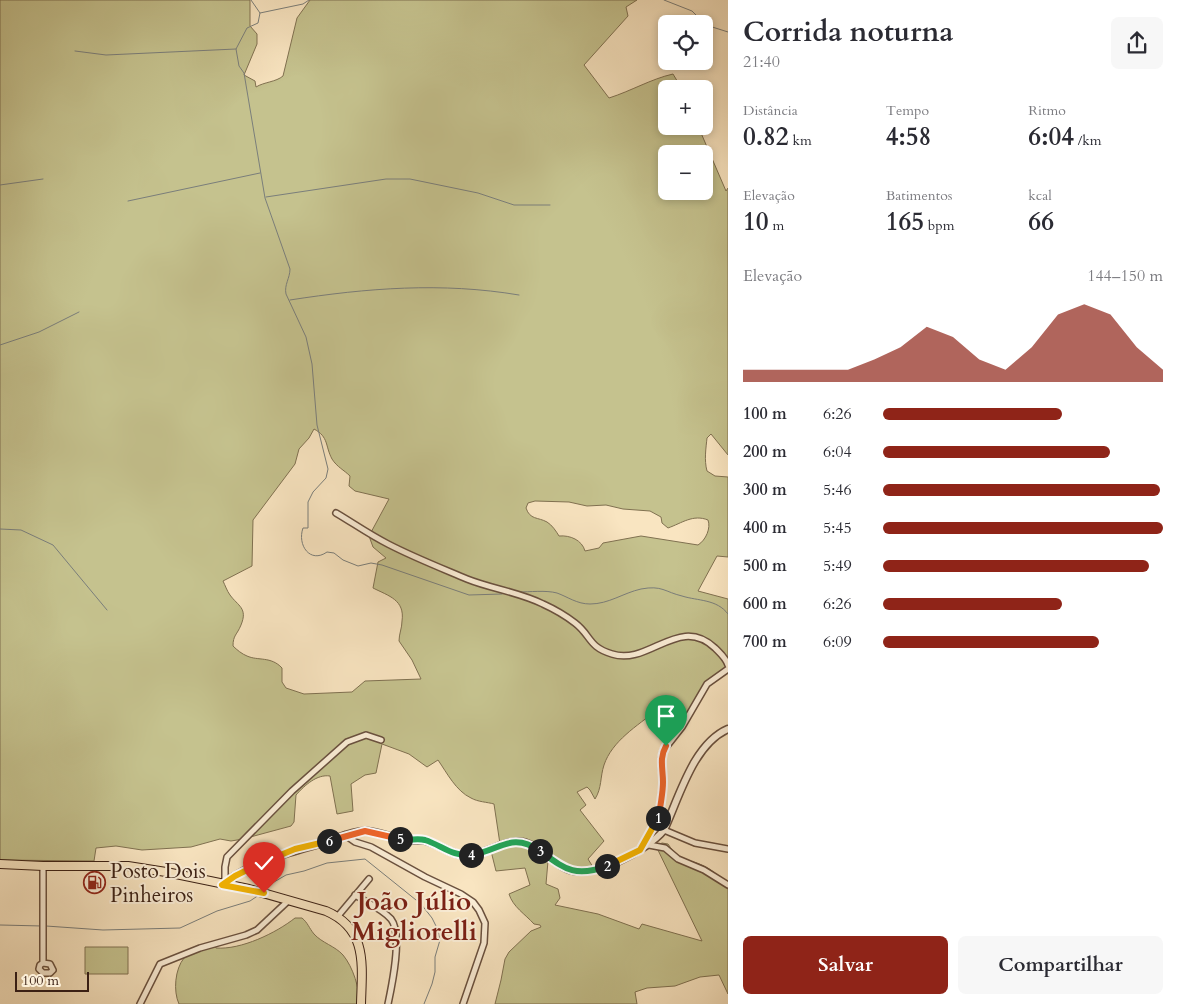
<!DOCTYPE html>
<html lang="pt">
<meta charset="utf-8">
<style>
:root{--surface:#fff;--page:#f7f7f7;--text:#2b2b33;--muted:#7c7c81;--accent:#8f2418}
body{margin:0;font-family:Cardo,serif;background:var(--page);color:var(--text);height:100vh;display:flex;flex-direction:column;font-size:19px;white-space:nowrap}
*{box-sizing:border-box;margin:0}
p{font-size:16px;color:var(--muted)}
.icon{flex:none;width:28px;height:28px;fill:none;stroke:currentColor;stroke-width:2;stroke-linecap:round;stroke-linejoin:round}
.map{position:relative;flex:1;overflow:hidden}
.drawer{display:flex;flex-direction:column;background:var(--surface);width:450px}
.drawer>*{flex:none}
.fabs{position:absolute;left:658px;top:15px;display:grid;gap:10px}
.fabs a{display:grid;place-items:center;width:55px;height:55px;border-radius:8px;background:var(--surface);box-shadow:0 2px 8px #0003;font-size:25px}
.scale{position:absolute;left:15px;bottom:12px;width:74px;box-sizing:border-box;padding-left:5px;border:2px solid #3b2014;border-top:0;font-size:14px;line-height:18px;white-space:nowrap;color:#3b2014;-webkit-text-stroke:4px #fbeed7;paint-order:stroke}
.pin{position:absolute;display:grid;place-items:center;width:42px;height:42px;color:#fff;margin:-51px -21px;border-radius:50% 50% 50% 0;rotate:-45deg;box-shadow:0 0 5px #0007}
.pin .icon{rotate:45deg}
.km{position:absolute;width:25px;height:25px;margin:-12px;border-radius:50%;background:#222;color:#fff;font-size:14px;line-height:25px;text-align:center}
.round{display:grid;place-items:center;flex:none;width:52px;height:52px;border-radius:8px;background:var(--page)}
.overview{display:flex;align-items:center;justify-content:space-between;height:85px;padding:0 15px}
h1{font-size:28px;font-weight:600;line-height:38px}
.figures{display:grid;grid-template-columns:repeat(3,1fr);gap:8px;height:85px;padding:5px 15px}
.figures div{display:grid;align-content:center}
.figures b{font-size:25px;font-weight:600}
.figures small{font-size:14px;font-weight:400}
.figures p{font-size:14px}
.chart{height:140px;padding:10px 15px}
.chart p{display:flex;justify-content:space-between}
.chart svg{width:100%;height:90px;margin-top:5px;fill:var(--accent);opacity:.7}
.cta{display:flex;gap:10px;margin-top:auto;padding:10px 15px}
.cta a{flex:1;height:58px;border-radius:8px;background:var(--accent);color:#fff;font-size:20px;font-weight:600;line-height:58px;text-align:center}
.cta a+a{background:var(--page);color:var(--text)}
ul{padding:0 15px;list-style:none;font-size:16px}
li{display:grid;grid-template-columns:80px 60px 1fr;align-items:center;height:38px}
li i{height:12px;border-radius:6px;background:var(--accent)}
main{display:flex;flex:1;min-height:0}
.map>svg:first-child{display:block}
.green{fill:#c5c28e;stroke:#807151;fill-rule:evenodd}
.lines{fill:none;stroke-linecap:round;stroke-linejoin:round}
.stream{stroke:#7a7e7b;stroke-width:1}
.minor-casing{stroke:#6a513f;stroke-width:8}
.tertiary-casing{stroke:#6a513f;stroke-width:9}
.primary-casing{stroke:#3b2014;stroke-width:10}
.minor{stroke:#fbeed7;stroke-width:5}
.tertiary{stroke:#fbeed7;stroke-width:6}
.primary{stroke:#f9e5c1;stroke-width:8}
.split-1-casing{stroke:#fff;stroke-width:10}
.split-2-casing{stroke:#fff;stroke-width:10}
.split-3-casing{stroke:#fff;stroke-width:10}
.split-4-casing{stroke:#fff;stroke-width:10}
.split-5-casing{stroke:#fff;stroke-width:10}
.split-6-casing{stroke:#fff;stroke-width:10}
.split-7-casing{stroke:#fff;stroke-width:10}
.split-8-casing{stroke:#fff;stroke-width:10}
.split-1{stroke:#f0652b;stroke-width:6}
.split-2{stroke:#f5b400;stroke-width:6}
.split-3{stroke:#22a559;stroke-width:6}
.split-4{stroke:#22a559;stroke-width:6}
.split-5{stroke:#22a559;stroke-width:6}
.split-6{stroke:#f0652b;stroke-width:6}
.split-7{stroke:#f5b400;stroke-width:6}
.split-8{stroke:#f5b400;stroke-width:6}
.labels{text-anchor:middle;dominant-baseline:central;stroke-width:4;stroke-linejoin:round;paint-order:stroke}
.poi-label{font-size:21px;fill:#3b2014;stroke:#fbeed7;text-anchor:start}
.district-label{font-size:26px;font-weight:bold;fill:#7a1f14;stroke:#fbeed7}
</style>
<main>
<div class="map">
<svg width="728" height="1004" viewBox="0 0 728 1004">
<rect width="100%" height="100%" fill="#f9e5c1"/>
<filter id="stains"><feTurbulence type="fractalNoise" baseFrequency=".004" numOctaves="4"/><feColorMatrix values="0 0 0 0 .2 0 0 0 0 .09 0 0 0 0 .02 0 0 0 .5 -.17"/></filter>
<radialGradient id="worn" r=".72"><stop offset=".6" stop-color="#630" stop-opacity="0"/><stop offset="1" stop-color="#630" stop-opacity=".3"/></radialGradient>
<path class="green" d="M0,0H250V26L257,34V44L244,75L255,81L256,87C264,82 276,82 283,76L297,18L310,0H637L626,7L628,16L584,65L609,98C631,91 651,79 673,74L682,89H666V126H698L726,191L728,188V455L711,434L707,438C706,448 704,460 707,471L715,476L728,477V557L717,556L698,591L728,599V671L710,683L677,731L657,710C637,726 612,741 604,765C600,777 602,788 595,799L590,790L587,787L577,792L586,805L580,810L604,841L588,859L596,872C578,879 563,871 548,861L546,884L558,889L560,898L555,905L598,914L639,929L642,924L702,941L656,846L662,843L668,844C682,865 685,857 704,866C713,870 719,878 728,882V994L719,975L700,977L675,986L647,988L635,992L637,1004H495L501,980L505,959L509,952L531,931L541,927L540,925L534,924C525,914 513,907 509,894L530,885L525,868L496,871L491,851L500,844L494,804C487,802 478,802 471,798C456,791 447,773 438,760L427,767L409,754L382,744L376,773L365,775L351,784L353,811L337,814L330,776C317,774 305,785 296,795L294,822L291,826L243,839L231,841L220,839L191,847L142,850L116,846L96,848L94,861L0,860ZM666,154H704V191H666ZM314,429C329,437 325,446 332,459C337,467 344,470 350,476L349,486L355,491L389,499L369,536L373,547L386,558L378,562L373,588C389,596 405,600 402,621C402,628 399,634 399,641L412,660L421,679L365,681L352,692L304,694L286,688L282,682V668C271,656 258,661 247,656C242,654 237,650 233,646C233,635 237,635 241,625C248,608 238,606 230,595C227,591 225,585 223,581L252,566L253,520L295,464L299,449L309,438ZM535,501L569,502L587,506L606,505L623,509L650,511L661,517L662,523L668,528C682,523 693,514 708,520C711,528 706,540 698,545L641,536L603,543L599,548L585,551C582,540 570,535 559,536C556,531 552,525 547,522C538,517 530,520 526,508L528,503Z
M295,918H302C308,923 309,928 314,934C322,943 335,946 343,955C353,967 360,989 359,1004H179C173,991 175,969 184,958C191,950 204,947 213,943L216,948C241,950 276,933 295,918Z
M85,947H128V974H85Z"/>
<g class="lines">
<path class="stream" d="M251,0L260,13L258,23L247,28L236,49L239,66L244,73L265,198L290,269C290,278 284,285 286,294L306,337L312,364L317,425L328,469L326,478L313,492L308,502V528H303C297,545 310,564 327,552L334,553L343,560L358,566L371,563L382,565L469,595L502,594
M664,0L692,11L706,25L728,32
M260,13L303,4L309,0
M75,51L106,55L236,49
M0,185L43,179
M266,197L386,179H410L478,193L514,205H550
M128,201L260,173
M290,300C367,288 442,282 519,295
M0,345L39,332L79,312
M0,529L21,530L53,545L107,610
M518,592C530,592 546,590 557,593C568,597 577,604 590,604C609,604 623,593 641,589C662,585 665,592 682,596C698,601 717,599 728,614
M264,891L274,882L286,875L304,871L327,863L365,859L421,904L432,918L438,930L440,940L435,957V972L432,984L424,1004
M0,925L42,926
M46,926L103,930L180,928L217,911L250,901L259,895"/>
<defs>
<path id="minor" d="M336,513C353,523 370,535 388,544C413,557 441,568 467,579C492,589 519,592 543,604C554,609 566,616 575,623C591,635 588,647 612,654C649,666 679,614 715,648C720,653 726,658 728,665
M664,830L695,843L728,849
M345,835L355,842L371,847L425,877L461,894L473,902L479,910L485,923L484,943L463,1004
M649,845L665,848L678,859L704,870L728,885
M641,849L659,816L663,783L661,761L663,751L682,727L707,684L728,669
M43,866V963L40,965L39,969L43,973H50L53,970L50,964L43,963
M225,881V867L227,857L292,791L347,742L366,735L381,740
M355,895C366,902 382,909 391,919C403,934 392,985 388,1004
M338,916L369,879
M140,1004L160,964L200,948L246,935L257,930L288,901"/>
<path id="tertiary" d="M222,885C229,878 238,874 247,869C275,856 297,850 326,842C338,838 352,831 366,831C379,832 393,838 406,840C411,841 416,840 421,840C436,841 449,855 464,855C485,856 505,839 522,842C539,845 551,862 567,869C592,880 648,850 664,830C679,798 693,744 728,729"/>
<path id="primary" d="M0,864L43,866H128L166,872L249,889L326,911C368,929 362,965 361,1004"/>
</defs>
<use href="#minor" class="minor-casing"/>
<use href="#tertiary" class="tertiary-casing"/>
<use href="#primary" class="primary-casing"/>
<use href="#minor" class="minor"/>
<use href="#tertiary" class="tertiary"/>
<use href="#primary" class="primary"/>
</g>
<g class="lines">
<defs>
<path id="split-1" d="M658,818C660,810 663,791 663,782C663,769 659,758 666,746"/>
<path id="split-2" d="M607,866L640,850L658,818"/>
<path id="split-3" d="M540,851C565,869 575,878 607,866"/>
<path id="split-4" d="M471,855C500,851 511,831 540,851"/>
<path id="split-5" d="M400,839C408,841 417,838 425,840C441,845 453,857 471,855"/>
<path id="split-6" d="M329,841L365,831L400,839"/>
<path id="split-7" d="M259,864L295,849L329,841"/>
<path id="split-8" d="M259,864L235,876L222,885L264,893"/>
</defs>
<use href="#split-1" class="split-1-casing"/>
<use href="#split-2" class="split-2-casing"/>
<use href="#split-3" class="split-3-casing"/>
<use href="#split-4" class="split-4-casing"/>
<use href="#split-5" class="split-5-casing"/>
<use href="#split-6" class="split-6-casing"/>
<use href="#split-7" class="split-7-casing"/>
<use href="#split-8" class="split-8-casing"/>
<use href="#split-1" class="split-1"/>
<use href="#split-2" class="split-2"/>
<use href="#split-3" class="split-3"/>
<use href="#split-4" class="split-4"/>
<use href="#split-5" class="split-5"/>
<use href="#split-6" class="split-6"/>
<use href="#split-7" class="split-7"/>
<use href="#split-8" class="split-8"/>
</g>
<defs>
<symbol id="fuel-ring" viewBox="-11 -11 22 22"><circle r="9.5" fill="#fbeed7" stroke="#8f2418" stroke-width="1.5"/><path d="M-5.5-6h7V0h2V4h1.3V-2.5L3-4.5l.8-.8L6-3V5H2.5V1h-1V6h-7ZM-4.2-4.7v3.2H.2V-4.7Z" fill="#8f2418"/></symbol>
</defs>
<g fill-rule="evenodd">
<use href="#fuel-ring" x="82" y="870" width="25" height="25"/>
</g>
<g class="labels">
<g class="poi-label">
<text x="110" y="871">Posto Dois<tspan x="110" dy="24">Pinheiros</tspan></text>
</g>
<g class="district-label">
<text x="414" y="901">João Júlio<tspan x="414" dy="30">Migliorelli</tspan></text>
</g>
</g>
<rect width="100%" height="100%" filter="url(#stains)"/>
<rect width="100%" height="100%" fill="url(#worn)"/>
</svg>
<div class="fabs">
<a><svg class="icon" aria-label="locate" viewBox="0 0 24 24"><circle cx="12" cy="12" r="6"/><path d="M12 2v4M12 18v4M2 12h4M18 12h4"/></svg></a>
<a>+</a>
<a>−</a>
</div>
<div class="scale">100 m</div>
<div class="pin" style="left:666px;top:746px;background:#1e9e55"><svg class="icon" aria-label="arrive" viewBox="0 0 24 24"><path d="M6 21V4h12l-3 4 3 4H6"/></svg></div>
<div class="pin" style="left:264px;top:893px;background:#d93025"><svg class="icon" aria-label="check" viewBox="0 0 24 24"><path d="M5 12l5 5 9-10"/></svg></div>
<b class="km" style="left:658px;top:818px">1</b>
<b class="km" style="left:607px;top:866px">2</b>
<b class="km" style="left:540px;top:851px">3</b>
<b class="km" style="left:471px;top:855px">4</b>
<b class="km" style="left:400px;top:839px">5</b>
<b class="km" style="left:329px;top:841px">6</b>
</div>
<section class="drawer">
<div class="overview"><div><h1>Corrida noturna</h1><p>21:40</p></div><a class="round"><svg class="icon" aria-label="share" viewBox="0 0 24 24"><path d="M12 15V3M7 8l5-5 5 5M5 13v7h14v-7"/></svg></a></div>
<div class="figures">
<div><p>Distância</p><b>0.82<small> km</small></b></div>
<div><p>Tempo</p><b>4:58</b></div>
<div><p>Ritmo</p><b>6:04<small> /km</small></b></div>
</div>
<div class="figures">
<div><p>Elevação</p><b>10<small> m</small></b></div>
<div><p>Batimentos</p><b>165<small> bpm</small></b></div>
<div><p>kcal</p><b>66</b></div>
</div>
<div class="chart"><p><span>Elevação</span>144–150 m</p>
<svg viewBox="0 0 160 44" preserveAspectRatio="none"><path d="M0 44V38L10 38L20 38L30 38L40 38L50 33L60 27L70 17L80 22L90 33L100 38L110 27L120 11L130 6L140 11L150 27L160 38V44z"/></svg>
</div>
<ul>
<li><b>100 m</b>6:26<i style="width:64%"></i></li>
<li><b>200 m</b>6:04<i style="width:81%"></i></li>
<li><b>300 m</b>5:46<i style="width:99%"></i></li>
<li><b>400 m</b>5:45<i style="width:100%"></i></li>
<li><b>500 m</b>5:49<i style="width:95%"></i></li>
<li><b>600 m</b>6:26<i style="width:64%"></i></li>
<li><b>700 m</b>6:09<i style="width:77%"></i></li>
</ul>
<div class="cta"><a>Salvar</a><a>Compartilhar</a></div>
</section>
</main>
